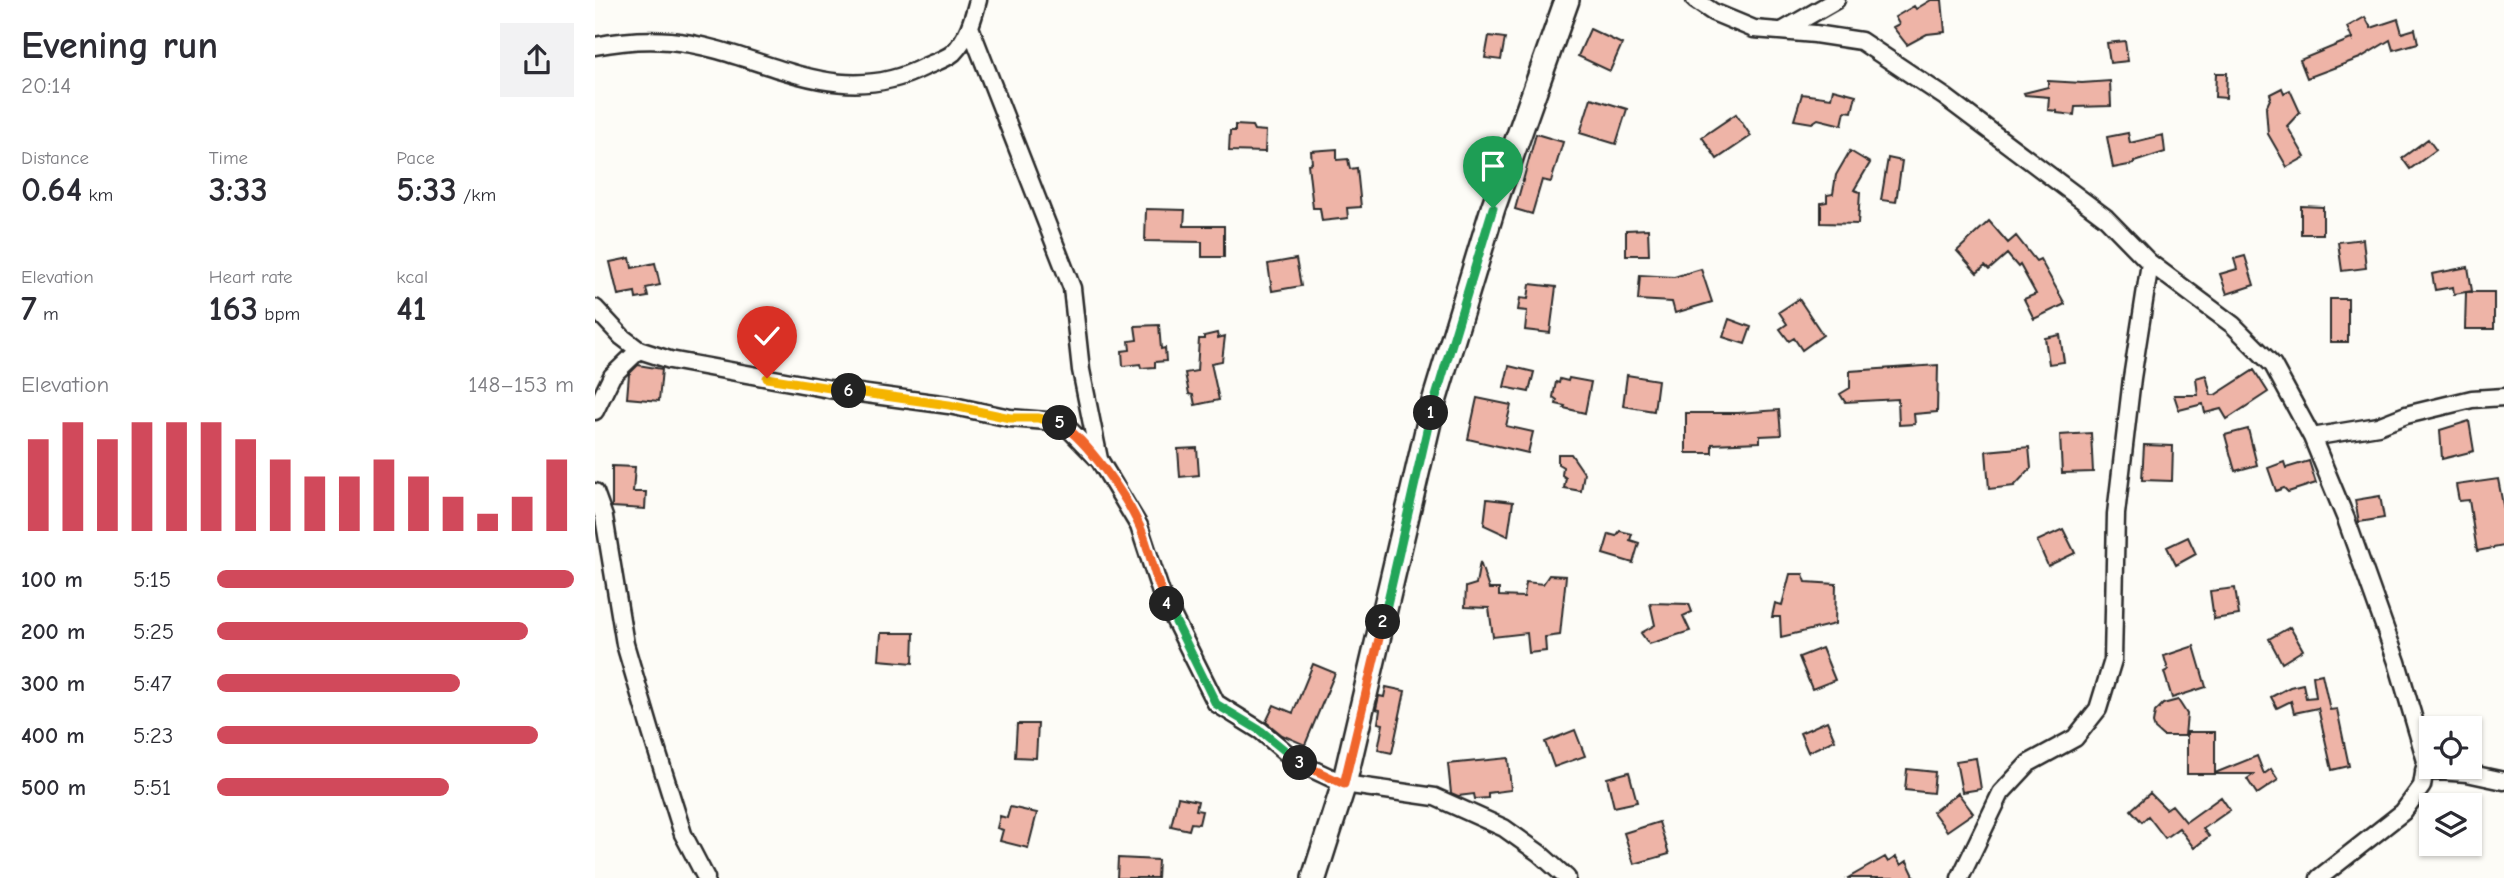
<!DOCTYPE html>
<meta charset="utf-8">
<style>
:root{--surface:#fff;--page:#f2f2f3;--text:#2b2b33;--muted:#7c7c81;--accent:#d1495b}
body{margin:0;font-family:"Comic Neue",sans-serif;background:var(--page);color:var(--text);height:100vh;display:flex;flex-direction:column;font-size:26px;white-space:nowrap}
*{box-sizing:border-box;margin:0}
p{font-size:23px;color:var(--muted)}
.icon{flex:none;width:38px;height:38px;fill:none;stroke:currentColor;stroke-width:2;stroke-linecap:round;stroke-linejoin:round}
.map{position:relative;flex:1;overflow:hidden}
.sheet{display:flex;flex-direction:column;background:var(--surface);width:595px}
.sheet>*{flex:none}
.tools{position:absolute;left:1824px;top:716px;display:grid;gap:14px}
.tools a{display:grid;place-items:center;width:63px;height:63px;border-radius:0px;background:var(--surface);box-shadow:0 2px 5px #0004;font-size:35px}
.pin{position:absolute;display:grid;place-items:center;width:60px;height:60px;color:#fff;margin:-72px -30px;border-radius:50% 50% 50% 0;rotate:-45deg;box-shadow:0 0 7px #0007}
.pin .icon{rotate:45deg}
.km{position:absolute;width:35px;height:35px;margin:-18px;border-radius:50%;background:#222;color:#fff;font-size:19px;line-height:35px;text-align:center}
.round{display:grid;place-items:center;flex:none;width:74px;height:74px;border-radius:0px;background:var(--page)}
.head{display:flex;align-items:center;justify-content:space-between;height:119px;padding:0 21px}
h1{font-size:38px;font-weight:600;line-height:52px}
.metrics{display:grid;grid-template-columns:repeat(3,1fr);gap:10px;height:119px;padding:7px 21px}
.metrics div{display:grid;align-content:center}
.metrics b{font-size:35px;font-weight:600}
.metrics small{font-size:19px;font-weight:400}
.metrics p{font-size:19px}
.chart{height:196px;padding:14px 21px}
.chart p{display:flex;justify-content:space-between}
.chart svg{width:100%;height:126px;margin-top:7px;stroke:var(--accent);stroke-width:6}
ul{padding:0 21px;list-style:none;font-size:23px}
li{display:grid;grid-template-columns:112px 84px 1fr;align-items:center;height:52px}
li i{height:18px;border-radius:9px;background:var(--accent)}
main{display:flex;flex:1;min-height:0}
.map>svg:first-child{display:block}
.building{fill:#eeb4a7;stroke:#2b2b2b;stroke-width:2}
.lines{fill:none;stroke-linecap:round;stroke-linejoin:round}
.street-casing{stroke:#2b2b2b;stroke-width:21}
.secondary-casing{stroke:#2b2b2b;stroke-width:28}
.street{stroke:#fdfcf7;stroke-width:16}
.secondary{stroke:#fdfcf7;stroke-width:23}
.split-1-casing{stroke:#fff;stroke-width:14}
.split-2-casing{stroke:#fff;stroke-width:14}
.split-3-casing{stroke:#fff;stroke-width:14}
.split-4-casing{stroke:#fff;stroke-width:14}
.split-5-casing{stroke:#fff;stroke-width:14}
.split-6-casing{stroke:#fff;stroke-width:14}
.split-7-casing{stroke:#fff;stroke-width:14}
.split-1{stroke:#22a559;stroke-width:9}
.split-2{stroke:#22a559;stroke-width:9}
.split-3{stroke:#f0652b;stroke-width:9}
.split-4{stroke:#22a559;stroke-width:9}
.split-5{stroke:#f0652b;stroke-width:9}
.split-6{stroke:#f5b400;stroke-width:9}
.split-7{stroke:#f5b400;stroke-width:9}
</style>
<main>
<section class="sheet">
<div class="head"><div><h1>Evening run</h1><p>20:14</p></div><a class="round"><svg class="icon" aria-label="share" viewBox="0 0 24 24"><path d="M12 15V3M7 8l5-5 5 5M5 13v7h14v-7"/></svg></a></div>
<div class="metrics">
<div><p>Distance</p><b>0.64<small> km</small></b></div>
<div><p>Time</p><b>3:33</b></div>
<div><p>Pace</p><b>5:33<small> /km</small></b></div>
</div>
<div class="metrics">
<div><p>Elevation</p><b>7<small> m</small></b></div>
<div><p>Heart rate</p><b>163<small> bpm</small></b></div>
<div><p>kcal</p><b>41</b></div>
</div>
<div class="chart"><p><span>Elevation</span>148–153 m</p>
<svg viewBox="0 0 160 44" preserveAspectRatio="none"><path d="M5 44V12M15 44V6M25 44V12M35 44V6M45 44V6M55 44V6M65 44V12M75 44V19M85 44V25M95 44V25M105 44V19M115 44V25M125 44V32M135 44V38M145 44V32M155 44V19"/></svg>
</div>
<ul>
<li><b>100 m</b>5:15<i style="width:100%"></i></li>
<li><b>200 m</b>5:25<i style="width:87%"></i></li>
<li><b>300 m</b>5:47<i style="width:68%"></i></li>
<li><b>400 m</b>5:23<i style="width:90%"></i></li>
<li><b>500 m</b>5:51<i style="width:65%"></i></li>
</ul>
</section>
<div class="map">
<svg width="1909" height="878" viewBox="0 0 1909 878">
<rect width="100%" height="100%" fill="#fdfcf7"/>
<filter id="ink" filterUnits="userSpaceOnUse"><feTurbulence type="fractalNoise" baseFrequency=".0143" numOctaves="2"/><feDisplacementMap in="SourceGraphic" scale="14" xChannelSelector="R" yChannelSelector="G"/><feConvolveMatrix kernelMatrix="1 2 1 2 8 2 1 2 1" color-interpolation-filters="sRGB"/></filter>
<g filter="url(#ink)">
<path class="building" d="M1336,0H1347L1350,32L1332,34L1312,45L1298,27L1304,24L1300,17L1319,6L1321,9Z
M1770,17L1776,28L1803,19L1807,33L1820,29L1823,43L1798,50L1795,40L1765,58L1712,78L1705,60L1756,39L1758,41L1752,27Z
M995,29L1027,44L1015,71L983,56Z
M894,36L910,38L906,60L890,58Z
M1530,41L1533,61L1515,63L1512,43Z
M1621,73H1632L1631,98L1620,97Z
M1453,81L1487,83L1515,81L1516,106L1480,107L1479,115L1462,113V111L1453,110L1454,97L1430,95L1429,93L1453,87Z
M1687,88L1689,93L1695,90L1705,112L1692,126L1710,157L1692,167L1673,134L1671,108L1676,97L1675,94Z
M1238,89L1261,95L1257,112L1250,111L1247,125L1223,119L1217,123L1199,120L1207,94L1236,98Z
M996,98L1032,109L1021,144L985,133Z
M1141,114L1156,136L1122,159L1107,137Z
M640,125L657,126L659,130L671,131L670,152L634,151L635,131H640Z
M1533,133L1535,143L1568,135L1570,152L1539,162V164L1518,168L1512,137Z
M941,134L968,142L956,182L947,180L937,214L920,209Z
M1833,139L1841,150L1815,169L1807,158Z
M742,149V160L753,159L755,169L762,168L766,207L752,208L753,218L727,221L725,208H718L713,164L717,163L716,151Z
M1255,151L1275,163L1259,190L1265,192L1263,224L1226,223V203L1232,202V195L1238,194L1241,175Z
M1293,158L1307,161L1301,202L1286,200Z
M1706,206L1728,207V234H1706Z
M551,209L590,210L589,226H629V257H607V242L550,241Z
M1394,221L1413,243L1421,236L1441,261L1445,259L1470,304L1439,319L1429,299L1441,294L1425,265L1423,267L1412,254L1394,270L1390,266L1382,273L1362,251Z
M1053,229L1054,255H1031V230Z
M1768,239L1771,268L1747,271L1743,242Z
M1650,256L1659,285L1632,294L1625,274L1642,269L1639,259Z
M35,258L37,268L60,263L65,285L51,288L53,297L41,299L40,292L23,295L15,262Z
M701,259L706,286L677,291L673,264Z
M1873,267L1877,291L1859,294L1858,287L1840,290L1837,274Z
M1106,269L1117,302L1080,313L1077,302L1043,300L1045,275L1079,277Z
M935,284L961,287L955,333L930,330L932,311L923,310L925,298L933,299Z
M1871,292H1899V329H1870Z
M1204,299L1228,335L1207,350L1199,338L1194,341L1185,329L1192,324L1184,312Z
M1735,299H1753V342H1735Z
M1134,319L1156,327L1150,344L1128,337Z
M564,325L566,349L570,348L571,361L560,362V367L546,368L545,364L528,366L527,351L535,350L534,341L542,340L540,326Z
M622,333L623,338L630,336L627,361L616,363L624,400L600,405L598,395L594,394L590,373L602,371L604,339H609V336Z
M1465,335L1469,362L1454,364L1450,338Z
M43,365L67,369L64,401L32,398L34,374Z
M1343,365L1342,412L1319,414L1320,424L1304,425L1303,399L1250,402L1245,394L1255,388V371Z
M914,366L939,372L934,392L909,387Z
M1659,370L1673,392L1632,419L1626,409L1610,413L1608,404L1584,410L1579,395H1603L1601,378L1611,375L1616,395H1620Z
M1032,375L1063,380L1059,411L1028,406Z
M974,378L996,382L990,413L969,408L970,406L961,404L962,400L958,397L961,382L964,383L965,379L973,381Z
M882,398L916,405L911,426L938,432L933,453L873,439Z
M1184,410L1186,435L1165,436V442L1117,444V453H1091V413H1143Z
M1874,421L1879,451L1847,459L1845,430Z
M1653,429L1662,465L1640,471L1630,435Z
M1496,433L1498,472L1467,473L1465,435Z
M1549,445L1578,446L1577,481L1547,480Z
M1434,447L1436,468L1419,486L1394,489L1391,451Z
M602,448L604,475L585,477L583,449Z
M963,454H976L989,473L986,491L969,488L971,478L967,475L968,467L963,464Z
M1714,461L1721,483L1693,492L1689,488L1681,491L1673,468L1689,462L1691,468Z
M17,466L40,467L38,492H51L50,509L17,507Z
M1903,479L1909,510V546L1882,551L1874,500L1864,501L1861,485Z
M1785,496L1789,518L1764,522L1760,500Z
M892,499L918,502L913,536L889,525Z
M1468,529L1480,553L1453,566L1442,541Z
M1025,531L1037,534L1035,540L1044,543L1038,563L1008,554L1014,534L1021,536Z
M1593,537L1601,554L1581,565L1572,547Z
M885,562L894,589H904V596L929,597L931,582L948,584L954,575L971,576L965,635L950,637L951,651L934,653L932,633L898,637L894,608L870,607L871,587L881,584Z
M1195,574H1208L1211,582L1241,584L1240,624L1186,637L1185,617H1177L1180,603L1187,605Z
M1640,588L1644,615L1619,619L1615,591Z
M1055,603L1094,604L1097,612L1088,616L1095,631L1054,644L1046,633L1060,625Z
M1695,627L1708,650L1687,663L1674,639Z
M286,633H319L318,663L284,660Z
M1599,646L1611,687L1577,698L1569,672L1573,670L1569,656Z
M1227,648L1240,680L1217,689L1204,657Z
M718,664L740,673L710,745L687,735L671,722L679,705L698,713Z
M1727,674L1735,710L1742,709L1754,766L1737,770L1723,708L1699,713L1696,701L1682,708L1676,697L1695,687L1708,684L1711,698L1721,697L1718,676Z
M791,687L810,691L797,753L783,750L788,724L783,723L785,710L781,709L784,696L789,697Z
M1583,700L1592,714L1590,736H1568L1560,729L1558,723L1560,712L1568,704Z
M1232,721L1240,740L1213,752L1205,733Z
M422,724H443L441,758L420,757Z
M980,730L990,756L959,767L950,742Z
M1592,732H1620V773L1662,756L1669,774L1676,769L1683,780L1662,794L1652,779L1659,774H1592Z
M913,758L916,790L893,793V798L880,799L879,794L863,796L856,793L853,764Z
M1381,758L1386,789L1367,792L1361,761Z
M1312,769L1340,772L1338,793L1310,790Z
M1034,772L1042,802L1019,807L1012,778Z
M1363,793L1378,813L1352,831L1338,812Z
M1555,793L1571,809L1577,805L1591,822L1626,797L1635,810L1608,829L1614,836L1599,848L1584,828L1570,838L1553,816L1547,822L1536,810Z
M583,797L603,801L601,810L607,811L604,824L596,823L594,830L576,826Z
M415,807L442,813L433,848L405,841L408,830L402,828L405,816L412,818Z
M1064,822L1074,854L1039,864L1029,833Z
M1290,857L1293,862L1301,857L1306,865L1312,861L1320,878H1253Z
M523,858L563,860L562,878H522Z"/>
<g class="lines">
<defs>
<path id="street" d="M1100,0L1118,12L1159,29L1220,34L1266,41L1350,97L1511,218L1555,263L1638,325L1678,365L1717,437L1751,519L1802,662L1831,761L1827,786L1808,812L1724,878
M375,27L477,288L486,370L504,459
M1187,31L1241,0
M0,46C25,41 50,39 75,41C164,49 238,113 329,67C338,63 351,59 358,53C373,38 378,19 383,0
M0,308L27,337L44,350L75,360L234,389L354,405L415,418L464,422L474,429L505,461L544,526L566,593L621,703L666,731L702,762L749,784L840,797L909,828L944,853L972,878
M0,411L17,376L44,350
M1717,437L1783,426L1811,415L1877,399L1909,397
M0,492L9,517L30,644L56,732L88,834L111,878
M1829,770L1872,773L1909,781
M1365,878L1406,793L1434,763L1480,738L1503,709L1518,660L1521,514L1537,378L1555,263"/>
<path id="secondary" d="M719,878L749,784L838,405L898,208L972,0"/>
</defs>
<use href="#street" class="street-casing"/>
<use href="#secondary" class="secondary-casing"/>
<use href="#street" class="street"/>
<use href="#secondary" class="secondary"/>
</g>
</g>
<g class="lines" filter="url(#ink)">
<defs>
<path id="split-1" d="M836,413L898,208"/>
<path id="split-2" d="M788,622L836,413"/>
<path id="split-3" d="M705,763L749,784L788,622"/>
<path id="split-4" d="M572,604L621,704L666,731L705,763"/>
<path id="split-5" d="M465,423C493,441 531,496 545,527C556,552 559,580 572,604"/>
<path id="split-6" d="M254,391L354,405L415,418H443L465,423"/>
<path id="split-7" d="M172,378L254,391"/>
</defs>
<use href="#split-1" class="split-1-casing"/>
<use href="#split-2" class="split-2-casing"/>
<use href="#split-3" class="split-3-casing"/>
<use href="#split-4" class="split-4-casing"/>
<use href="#split-5" class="split-5-casing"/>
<use href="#split-6" class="split-6-casing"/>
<use href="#split-7" class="split-7-casing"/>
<use href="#split-1" class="split-1"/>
<use href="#split-2" class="split-2"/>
<use href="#split-3" class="split-3"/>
<use href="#split-4" class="split-4"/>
<use href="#split-5" class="split-5"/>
<use href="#split-6" class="split-6"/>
<use href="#split-7" class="split-7"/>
</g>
</svg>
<div class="tools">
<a><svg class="icon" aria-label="locate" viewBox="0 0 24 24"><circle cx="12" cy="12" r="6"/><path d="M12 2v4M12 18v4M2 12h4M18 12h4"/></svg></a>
<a><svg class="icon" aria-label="layers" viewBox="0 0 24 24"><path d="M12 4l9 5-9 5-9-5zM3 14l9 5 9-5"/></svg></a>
</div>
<div class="pin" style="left:898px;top:208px;background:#1e9e55"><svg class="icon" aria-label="arrive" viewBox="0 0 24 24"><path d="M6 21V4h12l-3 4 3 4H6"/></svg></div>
<div class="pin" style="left:172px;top:378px;background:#d93025"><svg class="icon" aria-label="check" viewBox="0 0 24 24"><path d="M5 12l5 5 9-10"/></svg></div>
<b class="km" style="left:836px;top:413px">1</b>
<b class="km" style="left:788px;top:622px">2</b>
<b class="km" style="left:705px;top:763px">3</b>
<b class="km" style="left:572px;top:604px">4</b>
<b class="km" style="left:465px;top:423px">5</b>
<b class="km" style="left:254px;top:391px">6</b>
</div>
</main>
